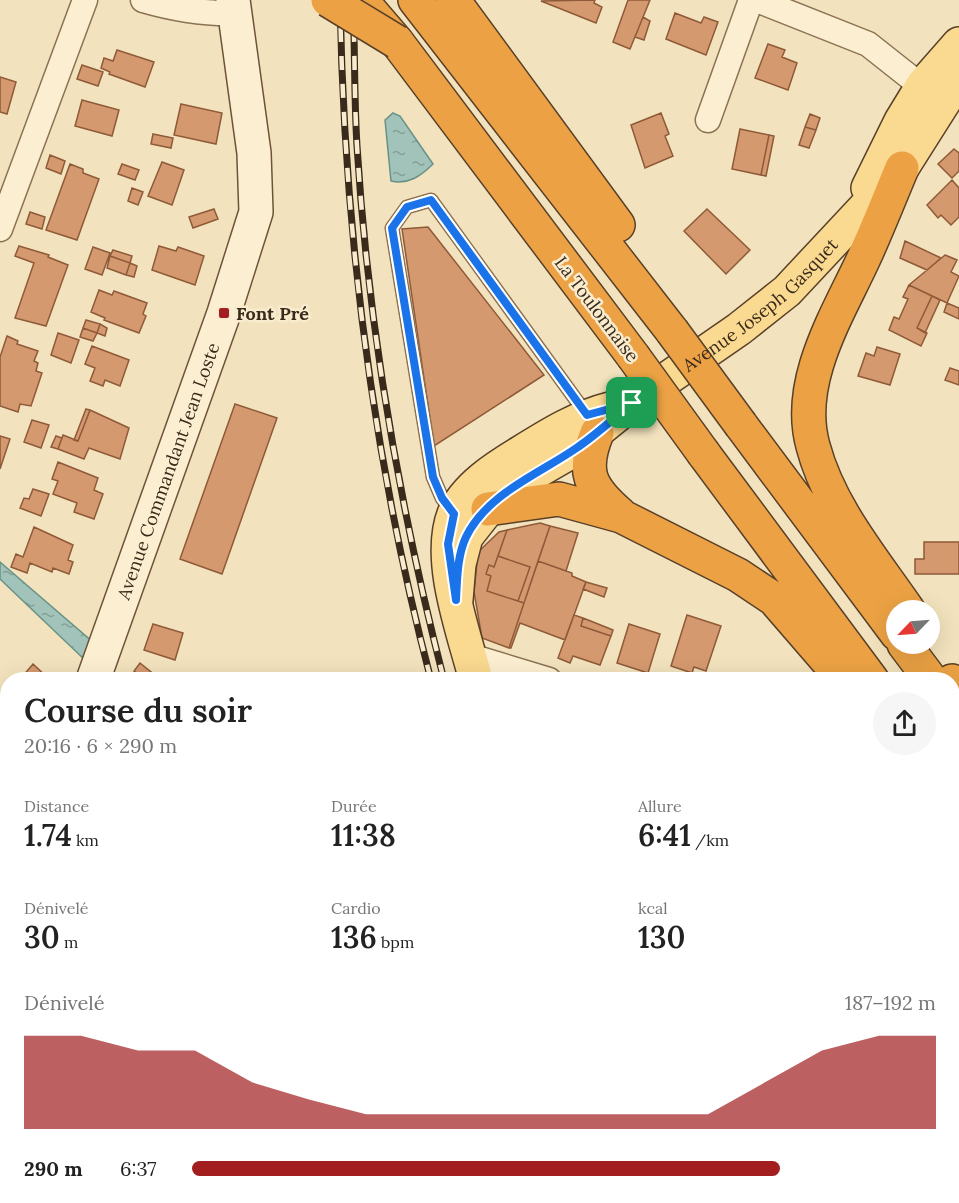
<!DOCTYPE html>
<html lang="fr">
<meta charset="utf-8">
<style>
:root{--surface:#fff;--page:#f6f6f6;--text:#222;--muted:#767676;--accent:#a21e1f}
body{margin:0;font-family:Lora,serif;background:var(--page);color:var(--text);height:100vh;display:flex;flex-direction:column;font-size:22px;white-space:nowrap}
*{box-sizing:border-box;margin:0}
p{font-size:20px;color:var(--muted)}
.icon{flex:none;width:33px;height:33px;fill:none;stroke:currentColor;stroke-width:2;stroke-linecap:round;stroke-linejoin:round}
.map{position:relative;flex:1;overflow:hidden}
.side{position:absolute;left:0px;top:672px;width:960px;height:531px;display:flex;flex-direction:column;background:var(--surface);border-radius:24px 24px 0 0;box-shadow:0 6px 24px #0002}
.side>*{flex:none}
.needle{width:39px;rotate:245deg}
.buttons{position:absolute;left:886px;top:600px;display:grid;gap:12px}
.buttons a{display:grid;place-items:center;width:54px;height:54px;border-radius:50%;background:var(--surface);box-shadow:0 6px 24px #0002;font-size:30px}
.pin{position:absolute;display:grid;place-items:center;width:51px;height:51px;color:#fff;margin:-26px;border-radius:12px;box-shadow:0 3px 9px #0006}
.round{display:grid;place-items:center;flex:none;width:63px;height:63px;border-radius:32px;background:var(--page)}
.headline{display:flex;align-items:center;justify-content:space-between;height:102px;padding:0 24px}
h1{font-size:33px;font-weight:600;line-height:45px}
.metrics{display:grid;grid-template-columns:repeat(3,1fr);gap:9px;height:102px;padding:6px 24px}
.metrics div{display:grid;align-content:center}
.metrics b{font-size:30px;font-weight:600}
.metrics small{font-size:16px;font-weight:400}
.metrics p{font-size:16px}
.chart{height:168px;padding:12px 24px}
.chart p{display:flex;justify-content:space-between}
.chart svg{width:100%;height:108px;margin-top:6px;fill:var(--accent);opacity:.7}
ul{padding:0 24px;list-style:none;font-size:20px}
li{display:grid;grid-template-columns:96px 72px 1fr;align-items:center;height:45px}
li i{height:15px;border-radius:8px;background:var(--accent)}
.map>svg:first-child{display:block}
.water{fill:url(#water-ripples);stroke:#689287;stroke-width:1.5}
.building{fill:#d5996f;stroke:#8e5a38;stroke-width:1.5}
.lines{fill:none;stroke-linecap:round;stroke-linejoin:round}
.lane-casing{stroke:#8c7254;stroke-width:15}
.street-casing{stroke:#8c7254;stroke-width:27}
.secondary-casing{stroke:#6e5338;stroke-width:36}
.primary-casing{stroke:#594029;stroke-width:36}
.highway-casing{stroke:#594029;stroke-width:36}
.lane{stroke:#fcefd1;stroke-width:12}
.street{stroke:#fcefd1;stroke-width:24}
.secondary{stroke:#fcefd1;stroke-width:33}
.primary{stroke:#fad990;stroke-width:33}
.highway{stroke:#eca244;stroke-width:33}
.rail-casing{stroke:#3a2a1b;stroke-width:7}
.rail{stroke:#f9ecce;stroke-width:4.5;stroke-dasharray:14;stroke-linecap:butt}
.highway-bridge-casing{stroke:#594029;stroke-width:36;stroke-linecap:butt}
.highway-bridge{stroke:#eca244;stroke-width:33}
.route-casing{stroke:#fff;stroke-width:12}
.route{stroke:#1a73e8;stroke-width:8}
.poi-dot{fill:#a21e1f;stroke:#f9ecce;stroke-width:2}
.labels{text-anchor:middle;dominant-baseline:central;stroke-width:5;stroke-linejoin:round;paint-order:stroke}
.street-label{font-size:18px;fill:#3a2a1b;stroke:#f9ecce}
.poi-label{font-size:18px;font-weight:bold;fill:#3a2a1b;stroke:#f9ecce;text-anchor:start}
</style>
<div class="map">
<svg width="959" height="1203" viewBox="0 0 959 1203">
<defs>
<pattern id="water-ripples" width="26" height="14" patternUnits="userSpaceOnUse" patternTransform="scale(1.5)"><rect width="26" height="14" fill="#a1c3b9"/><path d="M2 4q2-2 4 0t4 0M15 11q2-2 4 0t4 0" fill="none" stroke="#849f96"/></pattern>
</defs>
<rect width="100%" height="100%" fill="#f2e2bd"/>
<path class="water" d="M393,113L400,116L433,164C421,176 408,185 391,181L385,120Z
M0,562L94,643L87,662L0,579Z"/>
<path class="building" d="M595,0L594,3L602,7L596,23L541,1Z
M628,0H650L630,49L613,42Z
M675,13L701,23L704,17L718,22L706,55L666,39Z
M643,17L650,21L644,40L635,37Z
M768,44L785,50L782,57L797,63L788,90L755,78Z
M117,50L154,62L145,87L109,74L110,72L101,68L104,58L113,61Z
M82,65L103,72L98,86L77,79Z
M0,77L16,82L7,114L0,112Z
M82,100L119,110L112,136L75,126Z
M181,104L222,113L216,144L174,135Z
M661,113L669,134L665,136L673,156L645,168L631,125Z
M810,114L820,118L816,130L805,127Z
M805,127L816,130L809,148L799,145Z
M740,129L769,135L761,175L732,169Z
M153,134L173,138L171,148L151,144Z
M769,135L774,136L766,176L761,175Z
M954,149L959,153V171L952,178L938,164Z
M50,155L65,161L61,174L46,168Z
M162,162L184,170L172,205L148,196Z
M70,164L83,169V173L99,179L77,240L46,230Z
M122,164L139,170L135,180L118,174Z
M952,180L959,188V217L951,225L941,215L938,218L927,205Z
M132,188L143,192L138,205L128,201Z
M214,209L218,219L193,228L189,217Z
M707,209L750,250L726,274L684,231Z
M30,212L45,217L42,229L26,224Z
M428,227L544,375L434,446L402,229Z
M905,241L941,258L927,270L900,258Z
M19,246L49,255L48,257L68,265L46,326L15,318L34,263L15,256Z
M159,246L176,251L178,247L204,256L195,285L152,270Z
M93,247L110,253L102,275L85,269Z
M113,250L132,256L130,263L110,256Z
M945,255L957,260L951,272L959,276L947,303L909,285Z
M110,256L130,263L126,275L107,268Z
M130,263L137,266L134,277L126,275Z
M909,285L932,296L917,328L927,333L921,346L889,330L894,317L899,319L908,299L903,297Z
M99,290L112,295L114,291L147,303L143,314L146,316L139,333L104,320L105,318L91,312Z
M932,296L940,300L925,333L917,328Z
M947,303L959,308V319L944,312Z
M86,320L100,324L97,333L83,328Z
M100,324L107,328L105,336L97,333Z
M83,328L97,333L93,341L80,337Z
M58,333L79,340L71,363L51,355Z
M7,336L18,341L17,344L38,351L34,361L38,363L36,371L42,373L31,406L20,404L18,412L0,406V357Z
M92,346L129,360L120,386L105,380L103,386L90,381L95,368L85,364Z
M877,347L900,354L890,385L858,376L866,353L874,356Z
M950,368L959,371V385L945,380Z
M235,404L277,418L222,574L180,559Z
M86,409L90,410L78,441L74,440Z
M90,410L129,428L120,459L89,448L84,459L58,449L63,435L78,441Z
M32,420L49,425L41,448L24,442Z
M0,436L10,439L0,469Z
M56,436L62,438L58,449L51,447Z
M58,462L98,478L94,490L103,494L94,519L74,512L77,503L53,494L58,481L52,479Z
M33,489L49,494L41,516L20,508L24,498L29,499Z
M540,523L550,526L524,603L518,601L530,567L498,556L507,530Z
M550,526L578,533L566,571L538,561Z
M34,527L73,545L68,560L73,562L69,574L53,568L52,572L30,563L27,573L11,567L16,554L23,557Z
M507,530L494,567L489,565L486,574L491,576L487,591L524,603L509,648L482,638L474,592L478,552L499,532Z
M924,542H959V574H915V559H924Z
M498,556L530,567L518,601L487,591L491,576L486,574L489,565L494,567Z
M538,561L572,573V576L586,582L565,640L520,623L511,648H509Z
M586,582L607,588L604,597L583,589Z
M574,615L583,618L581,626L611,636L600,665L573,656L570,663L558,658Z
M687,615L721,626L706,671L694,667L692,673L671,666Z
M583,618L613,630L611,636L581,626Z
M153,624L183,633L175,660L144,650Z
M629,624L660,634L648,673L617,663Z
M140,663L151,672L145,680L134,671Z
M33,664L49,679L48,680L21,678Z
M0,744L8,751L1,761L0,760Z
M8,794V844L0,838V813L4,808L0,802Z
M6,973L8,974V991L2,985Z
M952,977L959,980V1076L952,1074Z
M1,1030L5,1034L8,1032V1067L0,1058Z
M0,1058L8,1067V1074L1,1079Z
M8,1190V1196H13L0,1203V1196Z
M21,1196H33L36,1199L27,1203Z
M67,1196H84L78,1203H72Z
M84,1196H107L111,1201L78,1203Z
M316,1196H334L342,1203H311Z
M883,1196H923L921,1203H880Z"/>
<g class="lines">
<defs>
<path id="lane" d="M453,512L442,498L433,477L392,228L407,207L431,200L587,415
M720,1196L724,1203"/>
<path id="street" d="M143,0C174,9 203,14 235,13
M757,0L868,44L911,78L923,85L939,89
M708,120L751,0
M0,229L85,0
M470,656L549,680
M259,1196L263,1203
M201,1203L211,1196"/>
<g id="secondary">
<path id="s1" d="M93,680L224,313L256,212L254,153L233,0"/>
<path d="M0,782L8,774"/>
<path d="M0,951L8,930"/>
</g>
<g id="primary">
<path d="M868,188L901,121L923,85L959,44"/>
<path id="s2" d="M456,600L459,564L466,537L488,509L517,483L574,450L632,403L739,329L787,291L902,168L950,92L959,84"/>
<path d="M476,680C464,633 436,560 454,514C465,487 497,467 520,453C549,435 578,417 610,409"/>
<path d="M952,1101L959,1103"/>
</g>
<path id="highway" d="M361,0L397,42L633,356
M415,0L672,331
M453,0L618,225
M902,168C889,199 877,230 863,260C837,316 795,382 813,446C829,507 873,559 908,610
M741,425L897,634
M597,433C581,472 590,488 620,514
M704,454L872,680
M488,509L559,499L621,516L738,575L774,599L844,680
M904,644L931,680
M952,681L959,691
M952,786L959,795"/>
</defs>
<use href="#lane" class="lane-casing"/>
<use href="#street" class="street-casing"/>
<use href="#secondary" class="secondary-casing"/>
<use href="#primary" class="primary-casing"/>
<use href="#highway" class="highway-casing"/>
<use href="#lane" class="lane"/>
<use href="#street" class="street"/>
<use href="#secondary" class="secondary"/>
<use href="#primary" class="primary"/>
<use href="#highway" class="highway"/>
<defs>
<path id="rail" d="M340,0C344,230 372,456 431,680
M353,0C355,48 354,97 357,146C368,326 399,505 444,680
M621,1196L625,1203
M636,1196L640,1203"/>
</defs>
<use href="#rail" class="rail-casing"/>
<use href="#rail" class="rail"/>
<defs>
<path id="highway-bridge" d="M328,0L397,42
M672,331L741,425
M633,356L704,454"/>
</defs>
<use href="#highway-bridge" class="highway-bridge-casing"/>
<use href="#highway-bridge" class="highway-bridge"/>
</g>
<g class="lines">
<defs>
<path id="route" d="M431,200L587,415L632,403C613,419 595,436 575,449C537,475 487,494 466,537C457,556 457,581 456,600L448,544L454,514L442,498L433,477L392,228L407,207Z"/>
</defs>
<use href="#route" class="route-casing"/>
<use href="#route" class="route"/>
</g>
<rect class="poi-dot" x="218" y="307" width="12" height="12" rx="3"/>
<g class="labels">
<g class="street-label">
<text stroke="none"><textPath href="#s2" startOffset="441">Avenue Joseph Gasquet</textPath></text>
<text transform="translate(597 309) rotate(53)">La Toulonnaise</text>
<text stroke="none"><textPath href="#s1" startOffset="222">Avenue Commandant Jean Loste</textPath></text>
</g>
<g class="poi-label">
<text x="236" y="313">Font Pré</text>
</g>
</g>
</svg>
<div class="buttons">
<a><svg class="needle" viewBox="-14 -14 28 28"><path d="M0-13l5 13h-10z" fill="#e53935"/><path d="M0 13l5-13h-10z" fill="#767676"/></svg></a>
</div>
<div class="pin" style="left:632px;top:403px;background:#1e9e55"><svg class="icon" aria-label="arrive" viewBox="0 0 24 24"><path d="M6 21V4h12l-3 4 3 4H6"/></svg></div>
<section class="side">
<div class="headline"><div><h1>Course du soir</h1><p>20:16 · 6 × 290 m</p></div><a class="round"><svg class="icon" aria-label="share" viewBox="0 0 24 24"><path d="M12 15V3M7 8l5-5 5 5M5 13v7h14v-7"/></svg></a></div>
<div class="metrics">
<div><p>Distance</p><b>1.74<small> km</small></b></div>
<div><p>Durée</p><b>11:38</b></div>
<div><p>Allure</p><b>6:41<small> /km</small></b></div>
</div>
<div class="metrics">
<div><p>Dénivelé</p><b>30<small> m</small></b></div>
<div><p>Cardio</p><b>136<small> bpm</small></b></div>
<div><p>kcal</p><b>130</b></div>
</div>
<div class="chart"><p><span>Dénivelé</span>187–192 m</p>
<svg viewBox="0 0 160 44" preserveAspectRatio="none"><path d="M0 44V6L10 6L20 12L30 12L40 25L50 32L60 38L70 38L80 38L90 38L100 38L110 38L120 38L130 25L140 12L150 6L160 6V44z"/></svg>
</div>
<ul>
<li><b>290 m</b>6:37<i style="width:79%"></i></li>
</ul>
</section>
</div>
